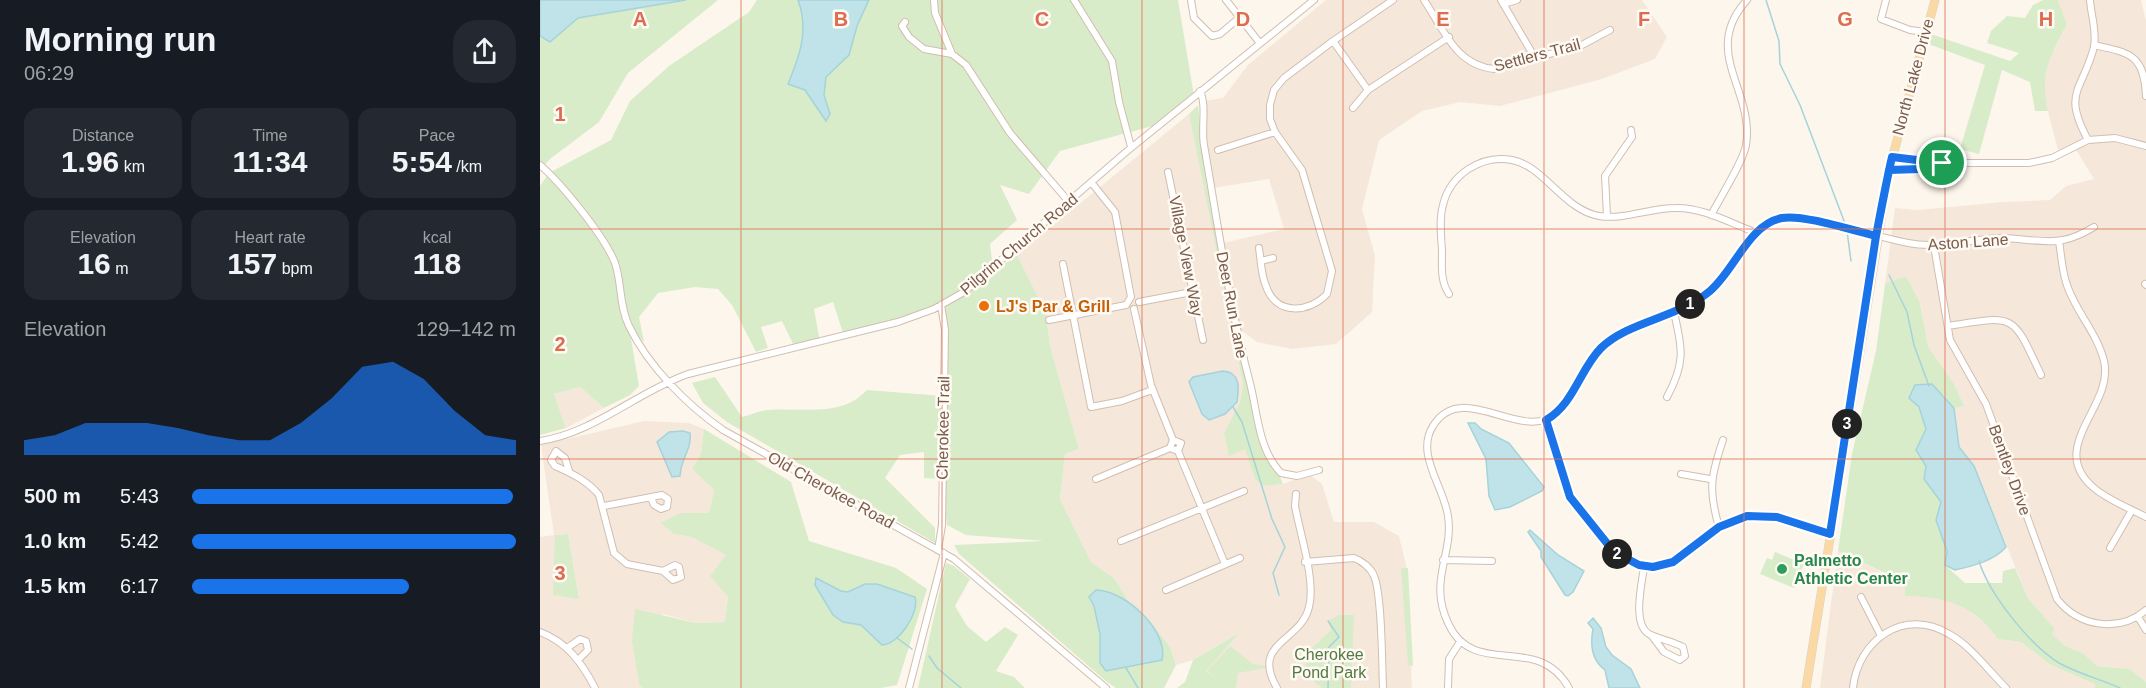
<!DOCTYPE html>
<meta charset="utf-8">
<style>
:root{--surface:#171b24;--page:#242831;--text:#f1f3f6;--muted:#9ea1a6;--accent:#1a73e8}
body{margin:0;font-family:Arial,sans-serif;background:var(--page);color:var(--text);height:100vh;display:flex;flex-direction:column;font-size:22px;white-space:nowrap}
*{box-sizing:border-box;margin:0}
p{font-size:20px;color:var(--muted)}
.icon{flex:none;width:33px;height:33px;fill:none;stroke:currentColor;stroke-width:2;stroke-linecap:round;stroke-linejoin:round}
.map{position:relative;flex:1;overflow:hidden}
.details{display:flex;flex-direction:column;background:var(--surface);width:540px}
.details>*{flex:none}
.pin{position:absolute;display:grid;place-items:center;width:51px;height:51px;color:#fff;margin:-26px;border:3px solid #fff;border-radius:50%;box-shadow:0 2px 6px #0007}
.km{position:absolute;width:30px;height:30px;margin:-15px;border-radius:50%;background:#222;color:#fff;font-size:16px;line-height:30px;text-align:center}
.round{display:grid;place-items:center;flex:none;width:63px;height:63px;border-radius:24px;background:var(--page)}
.headline{display:flex;align-items:center;justify-content:space-between;height:102px;padding:0 24px}
h1{font-size:33px;font-weight:700;line-height:45px}
.metrics{display:grid;grid-template-columns:repeat(3,1fr);gap:9px;height:102px;padding:6px 24px}
.metrics div{display:grid;align-content:center;border-radius:15px;background:var(--page);text-align:center}
.metrics b{font-size:30px;font-weight:700}
.metrics small{font-size:16px;font-weight:400}
.metrics p{font-size:16px}
.chart{height:168px;padding:12px 24px}
.chart p{display:flex;justify-content:space-between}
.chart svg{width:100%;height:108px;margin-top:6px;fill:var(--accent);opacity:.7}
ul{padding:0 24px;list-style:none;font-size:20px}
li{display:grid;grid-template-columns:96px 72px 1fr;align-items:center;height:45px}
li i{height:15px;border-radius:8px;background:var(--accent)}
main{display:flex;flex:1;min-height:0}
.map>svg:first-child{display:block}
.residential{fill:#f5e8da;fill-rule:evenodd}
.green{fill:#d8ecc9}
.water{fill:#bfe3e8;stroke:#a5d3da;stroke-width:1.5}
.lines{fill:none;stroke-linecap:round;stroke-linejoin:round}
.stream{stroke:#a5d3da;stroke-width:1.5}
.minor-casing{stroke:#d1beb0;stroke-width:8}
.major-casing{stroke:#dad1cd;stroke-width:9}
.minor{stroke:#fff;stroke-width:6}
.major{stroke:#fbd9a5;stroke-width:8}
.route-casing{stroke:#fff;stroke-width:12}
.route{stroke:#1a73e8;stroke-width:8}
.grid{fill:none;stroke:#dc6d51;stroke-width:1.5;stroke-opacity:0.55}
.food-dot{fill:#e8710a;stroke:#fffaf3;stroke-width:2}
.leisure-dot{fill:#2e9e5b;stroke:#fffaf3;stroke-width:2}
.labels{text-anchor:middle;dominant-baseline:central;stroke-width:5;stroke-linejoin:round;paint-order:stroke}
.street-label{font-size:16px;fill:#7a5c4d;stroke:#fffaf3}
.food-label{font-size:16px;font-weight:bold;fill:#c56008;stroke:#fffaf3;text-anchor:start}
.leisure-label{font-size:16px;font-weight:bold;fill:#27864d;stroke:#fffaf3;text-anchor:start}
.park-label{font-size:16px;fill:#537a41;stroke:#fffaf3}
.grid-label{font-size:20px;text-anchor:middle;font-weight:bold;fill:#dc6d51;stroke:#fffaf3;stroke-width:5;stroke-linejoin:round;paint-order:stroke}
</style>
<main>
<section class="details">
<div class="headline"><div><h1>Morning run</h1><p>06:29</p></div><a class="round"><svg class="icon" aria-label="share" viewBox="0 0 24 24"><path d="M12 15V3M7 8l5-5 5 5M5 13v7h14v-7"/></svg></a></div>
<div class="metrics">
<div><p>Distance</p><b>1.96<small> km</small></b></div>
<div><p>Time</p><b>11:34</b></div>
<div><p>Pace</p><b>5:54<small> /km</small></b></div>
</div>
<div class="metrics">
<div><p>Elevation</p><b>16<small> m</small></b></div>
<div><p>Heart rate</p><b>157<small> bpm</small></b></div>
<div><p>kcal</p><b>118</b></div>
</div>
<div class="chart"><p><span>Elevation</span>129–142 m</p>
<svg viewBox="0 0 160 44" preserveAspectRatio="none"><path d="M0 44V38L10 36L20 31L30 31L40 31L50 33L60 36L70 38L80 38L90 31L100 21L110 8L120 6L130 13L140 26L150 36L160 38V44z"/></svg>
</div>
<ul>
<li><b>500 m</b>5:43<i style="width:99%"></i></li>
<li><b>1.0 km</b>5:42<i style="width:100%"></i></li>
<li><b>1.5 km</b>6:17<i style="width:67%"></i></li>
</ul>
</section>
<div class="map">
<svg width="1606" height="688" viewBox="0 0 1606 688">
<rect width="100%" height="100%" fill="#fdf6ec"/>
<path class="residential" d="M786,0H1102L1127,37L1115,59L1062,79L960,106L920,102L882,111L839,140L822,209L835,256L832,312L796,344L752,349L717,342L701,330L683,243L744,229L729,179L673,188L667,160L664,101L683,98L708,65Z
M1518,0H1601L1606,21V682L1590,669L1557,666L1543,653L1525,646L1512,634L1515,629L1488,598L1434,466L1419,447L1414,408L1423,406L1414,384L1388,346L1380,302L1345,284L1355,208L1377,210L1464,202L1510,200L1526,186L1554,179L1533,145L1518,150L1502,89L1510,59L1527,24Z
M649,114L703,384L700,402L684,433L705,448L715,479L723,486L743,484L769,474L782,484L794,522H834L859,536L866,565L872,688H688L666,671L697,634L653,660L636,665L630,647L610,621L589,602L574,578L551,562L520,499L525,454L539,449L510,346L505,306L497,295L477,255Z
M40,387L64,408L26,428L14,394Z
M104,421L149,423L164,429L161,454L152,469L174,490L169,513H140L134,534L151,537L186,555L188,597L185,622L156,623L123,614L99,684L103,688H0V537L14,535L1,445ZM28,534L36,582L39,599L15,535Z
M1298,551L1364,583L1366,596H1394L1424,607L1450,627L1459,639L1481,642L1511,665L1555,684V688H1280Z"/>
<path class="green" d="M146,0H178L88,73L59,122L10,159L0,170V36L11,42L38,18Z
M217,0H258C269,30 260,55 248,83L265,90L290,114L284,95L286,77L309,55L317,26L329,0H638L654,96L620,124L520,151L489,194L460,185L477,220L450,244L453,268L427,291L477,255L497,295L505,306L510,346L539,449L525,454L520,499L551,562L574,578L589,602L610,621L630,647L636,665L624,688H576L567,682L419,554L414,545L504,541L426,535L407,525L402,479L384,478V452L360,455L345,478L395,528V543L187,422L163,403L152,383L175,377L202,417C211,415 221,410 229,410C263,407 301,418 327,390L403,396L405,320L401,305L304,336L293,302L274,309L280,342L255,348L242,321L221,327L228,348L216,352L192,305L178,289L155,287L118,293L99,317L104,342L89,327L99,386L90,395L64,408L40,387L14,394L26,428L0,435V186L9,173L71,140L90,101L129,66L209,12Z
M1503,0H1518L1527,24C1511,56 1499,74 1508,111H1495L1490,82L1462,70L1439,154L1420,149L1445,65L1383,42L1385,32L1470,61L1479,53L1447,43L1451,31L1467,16L1485,18L1493,5Z
M658,105L663,152L712,378L716,419L743,484L723,486L715,479L705,449L689,456L684,433L700,402L703,384L649,114Z
M1366,276L1380,303L1388,346L1414,384L1424,406L1414,408L1402,393L1379,407L1386,429L1376,450L1386,466L1384,479L1401,503L1396,520L1407,551L1405,565L1425,583H1462L1463,571L1475,568L1488,598L1515,629L1512,634L1525,646L1543,653L1557,666L1590,669L1606,682V688H1555V684L1511,665L1481,642L1458,639C1435,606 1405,596 1365,596L1364,582L1298,551L1312,454L1336,351L1345,284Z
M164,429L251,482L269,541L356,568L387,589L357,685L341,688H103L99,684L92,641L95,609L156,623L185,622L188,597L170,576L186,555L151,537L134,534L121,523L140,513H169L174,490L152,469L161,454Z
M28,534L39,599L13,595L15,535Z
M1235,552L1264,564L1254,588L1220,574L1227,558L1232,560Z
M406,563L414,566L430,579L415,606L427,626L446,642L465,627L478,635L456,671L474,677L485,688H378Z
M861,568H868L873,666L868,665Z
M799,615H814L811,688H782L765,674L766,654L791,630L788,621Z
M699,633L666,671L685,685L667,671L690,646L713,664L726,666V668L698,673L696,688H637L645,682L653,660Z"/>
<path class="water" d="M0,0H146L38,18L10,42L0,36Z
M258,0H329L317,26L309,55L286,77L284,95L290,114L286,121L265,90L248,84C260,55 269,30 258,0Z
M683,371C701,372 699,389 697,402L685,414L669,420L662,414L649,382L653,377Z
M1392,384L1414,408L1419,447L1434,466L1466,547C1454,561 1432,566 1415,570L1405,565L1407,551L1396,520L1401,502L1384,479L1386,466L1376,450L1386,429L1379,407L1369,398L1375,385Z
M928,423H935L941,429L969,443L1004,487L1002,491L970,507L955,510L949,496L946,459Z
M143,431L150,433C152,450 141,457 140,476L132,477L117,442L129,432Z
M990,530L1018,555L1044,571L1033,592L1028,596L1025,595L1001,557V551L988,532Z
M276,578L301,591L308,592L325,584H337L375,597C380,613 358,645 342,645L321,625L303,622L293,615L275,585Z
M556,590C584,590 629,630 622,660L566,671L560,663V634L554,606L549,597Z
M1053,618L1061,628L1066,647L1072,655L1091,669L1100,688H1069L1065,670C1051,660 1050,645 1053,629L1048,623Z"/>
<g class="lines">
<path class="stream" d="M1226,0L1239,41L1240,64L1260,105L1306,226
M1307,231L1311,261
M1349,275L1367,312L1374,345L1389,386
M693,407L702,422L732,519L745,547L733,573L739,595
M1439,561C1449,594 1490,645 1519,663C1539,674 1560,679 1580,688
M788,621L799,637L789,647L788,688
M357,638L372,649
M389,656L397,668L421,688
M586,668L598,688"/>
<defs>
<path id="minor" d="M394,0L395,13L412,54
M534,0L572,61L579,102L591,147
M651,0L654,18L672,36L680,34L699,18
M686,0L719,42
M884,0C904,30 916,66 955,69L1042,45L1070,30
M961,0L995,58
M1346,0L1341,19L1370,30L1385,32
M963,4L977,0
M365,22L362,26L369,37L384,49L412,54L426,65L470,133L529,202
M793,41L828,90
M1554,45C1591,53 1604,55 1606,96
M660,91C667,106 661,128 664,145C678,225 689,305 710,383C718,414 718,449 741,473L757,476L779,470
M813,108L828,90L909,37
M1548,140C1522,92 1542,92 1554,47C1557,33 1551,14 1550,0
M678,150L735,132
M1352,157L1402,163H1489L1512,158L1548,140L1575,138L1606,146
M0,165C22,184 65,237 75,263C82,283 79,306 89,326C108,366 147,405 183,430L414,559L566,688
M1349,170L1380,169L1398,164
M628,172L663,340
M551,182L575,212L591,297L586,305
M1171,215C1180,198 1204,160 1206,145C1215,90 1160,52 1207,0
M1067,216L1065,176L1092,137L1091,130
M1519,241C1521,254 1522,269 1526,282C1534,310 1557,332 1564,361C1575,406 1505,447 1554,488C1568,500 1589,508 1606,517
M1394,246L1410,340L1446,404L1517,599C1539,627 1579,633 1606,610
M719,248C721,261 721,275 726,286C736,316 769,313 787,294L792,271L762,170L735,132L730,119V105L734,90L744,78L793,41L853,0
M721,261L733,258
M523,264L551,407L582,401L612,390
M1605,284L1606,285
M909,294C900,281 902,265 902,250C901,236 899,219 903,205C910,175 941,154 972,160C1004,166 1024,210 1059,216C1084,220 1110,208 1135,208C1163,207 1192,224 1217,233
M599,302L652,292
M594,309L611,385L633,440L630,448
M509,320L586,305
M1408,326C1476,315 1472,313 1501,375
M1127,397C1145,364 1143,349 1134,313
M1006,419L1030,497L1074,552L1099,565L1113,567L1133,562L1179,527L1207,516L1237,517L1290,534
M633,440L641,443L638,451
M0,441C54,433 97,392 148,374L358,322L394,309L424,292L586,152L774,0
M630,448L638,451L685,564
M29,471L25,458L16,451L11,460L15,466C31,473 48,481 59,495L74,553L87,564L123,571L133,580L141,577L139,567L135,565L123,571
M1141,474L1170,479
M556,479L630,448
M64,506L122,495L128,499L127,507L121,509L114,505L111,498
M1179,527C1168,490 1171,475 1183,440
M581,541L704,491
M1570,548L1592,510
M398,550L402,525L405,330L401,305
M903,560L952,561
M765,562L814,558C822,561 831,568 834,576C842,593 842,665 843,688
M1104,567C1102,583 1091,627 1111,635C1122,640 1132,641 1143,647L1145,656L1140,660L1124,652L1112,636
M626,590L700,558
M1321,597L1340,634
M1598,617L1606,630
M0,632C27,642 42,663 55,688
M27,648L40,639L46,641L48,650L39,659
M369,688L404,553
M737,688C710,642 761,642 769,607C776,581 760,534 755,506L756,494
M908,688L909,659L920,642
M1029,688C998,632 935,679 909,625C887,581 914,555 908,516C904,487 875,454 893,426C922,378 981,444 1017,413C1038,396 1043,363 1065,345C1094,320 1141,317 1173,288C1196,268 1208,225 1242,218C1266,214 1339,238 1368,243C1400,249 1430,239 1462,238C1482,238 1504,244 1523,240C1535,238 1544,233 1554,227
M1313,688C1318,640 1364,607 1409,634C1431,646 1448,670 1466,688"/>
<path id="major" d="M1266,688L1349,170L1395,0"/>
</defs>
<use href="#minor" class="minor-casing"/>
<use href="#major" class="major-casing"/>
<use href="#minor" class="minor"/>
<use href="#major" class="major"/>
</g>
<g class="lines">
<defs>
<path id="route" d="M1402,163L1380,169L1349,170L1336,236C1314,231 1263,214 1242,218C1208,225 1195,270 1170,291C1138,318 1089,321 1061,348C1040,369 1034,404 1006,420L1030,497L1074,552L1099,565L1113,567L1133,562L1179,527L1207,516L1237,517L1290,534L1336,236C1341,210 1346,183 1352,157L1402,163"/>
</defs>
<use href="#route" class="route-casing"/>
<use href="#route" class="route"/>
</g>
<path class="grid" d="M201,0V688M402,0V688M602,0V688M803,0V688M1004,0V688M1204,0V688M1405,0V688M0,229H1606M0,459H1606"/>
<circle class="food-dot" cx="444" cy="306" r="6"/>
<circle class="leisure-dot" cx="1242" cy="569" r="6"/>
<g class="labels">
<g class="street-label">
<text transform="translate(997 55) rotate(-15)">Settlers Trail</text>
<text transform="translate(1373 77) rotate(-75)">North Lake Drive</text>
<text transform="translate(1428 242) rotate(-4)">Aston Lane</text>
<text transform="translate(479 244) rotate(-40)">Pilgrim Church Road</text>
<text transform="translate(646 256) rotate(79)">Village View Way</text>
<text transform="translate(692 305) rotate(79)">Deer Run Lane</text>
<text transform="translate(403 428) rotate(-89)">Cherokee Trail</text>
<text transform="translate(1470 470) rotate(70)">Bentley Drive</text>
<text transform="translate(291 490) rotate(29)">Old Cherokee Road</text>
</g>
<g class="food-label">
<text x="456" y="306">LJ's Par &amp; Grill</text>
</g>
<g class="leisure-label">
<text x="1254" y="560">Palmetto<tspan x="1254" dy="18">Athletic Center</tspan></text>
</g>
<g class="park-label">
<text x="789" y="654">Cherokee<tspan x="789" dy="18">Pond Park</tspan></text>
</g>
</g>
<g class="grid-label">
<text x="100" y="26">A</text>
<text x="301" y="26">B</text>
<text x="502" y="26">C</text>
<text x="703" y="26">D</text>
<text x="903" y="26">E</text>
<text x="1104" y="26">F</text>
<text x="1305" y="26">G</text>
<text x="1506" y="26">H</text>
<text x="20" y="121">1</text>
<text x="20" y="351">2</text>
<text x="20" y="580">3</text>
</g>
</svg>
<div class="pin" style="left:1402px;top:163px;background:#1e9e55"><svg class="icon" aria-label="arrive" viewBox="0 0 24 24"><path d="M6 21V4h12l-3 4 3 4H6"/></svg></div>
<b class="km" style="left:1150px;top:304px">1</b>
<b class="km" style="left:1077px;top:554px">2</b>
<b class="km" style="left:1307px;top:424px">3</b>
</div>
</main>
